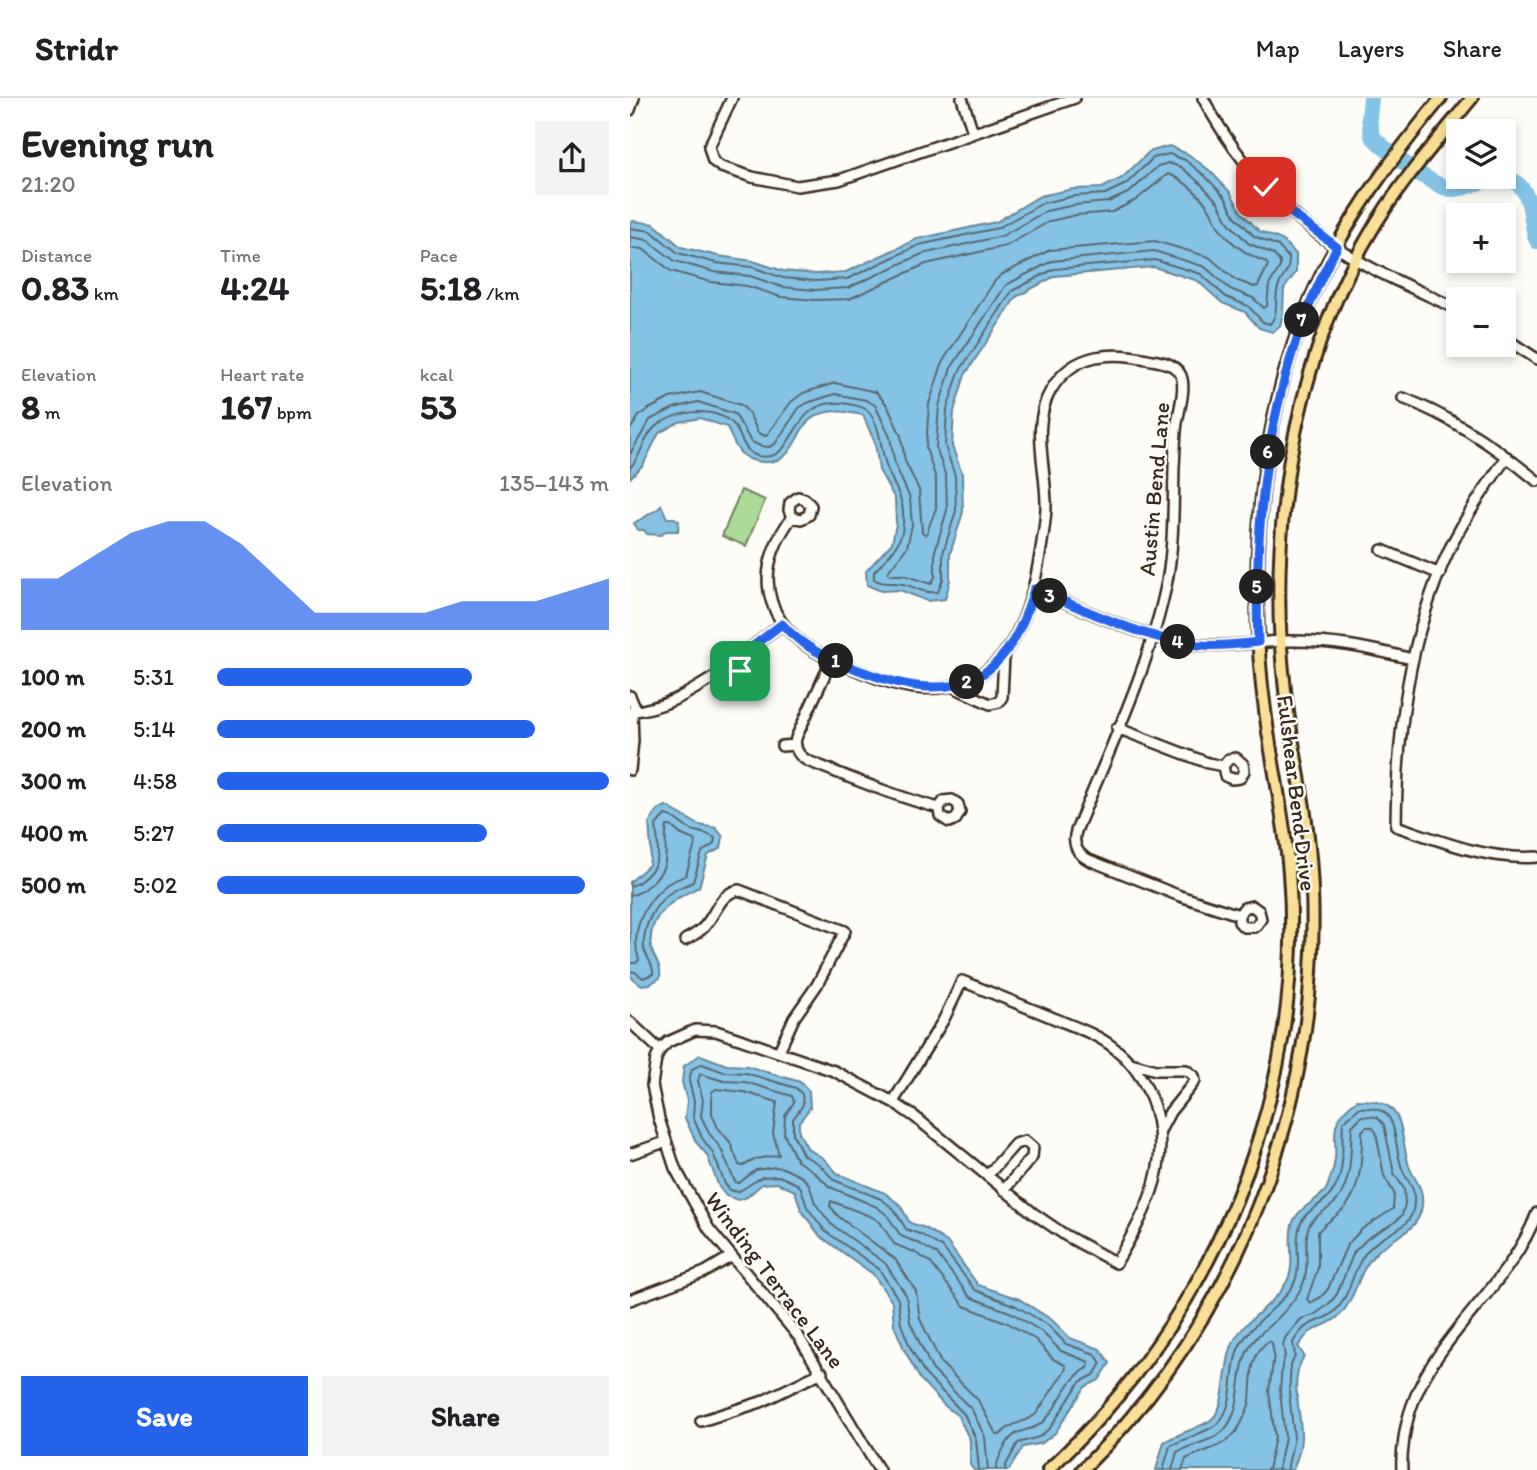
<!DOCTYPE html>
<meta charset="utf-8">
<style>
:root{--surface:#fff;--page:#f2f2f2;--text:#202124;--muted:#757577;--line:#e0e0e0;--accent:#2563eb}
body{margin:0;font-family:Itim,sans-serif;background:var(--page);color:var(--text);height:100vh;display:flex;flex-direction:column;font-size:26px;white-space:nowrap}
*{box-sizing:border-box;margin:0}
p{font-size:23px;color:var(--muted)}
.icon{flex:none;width:38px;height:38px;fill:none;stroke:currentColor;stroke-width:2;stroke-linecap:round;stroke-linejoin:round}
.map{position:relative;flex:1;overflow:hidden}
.side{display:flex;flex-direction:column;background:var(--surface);width:630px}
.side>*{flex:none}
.controls{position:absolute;left:816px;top:21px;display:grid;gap:14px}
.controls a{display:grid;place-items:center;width:70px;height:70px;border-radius:0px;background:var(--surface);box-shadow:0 4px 10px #0003;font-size:35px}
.pin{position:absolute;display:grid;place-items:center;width:60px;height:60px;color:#fff;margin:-30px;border-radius:14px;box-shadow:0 4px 10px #0006}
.km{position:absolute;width:35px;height:35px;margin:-18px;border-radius:50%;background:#222;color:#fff;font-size:19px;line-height:35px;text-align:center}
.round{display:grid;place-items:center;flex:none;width:74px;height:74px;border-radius:0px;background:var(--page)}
.overview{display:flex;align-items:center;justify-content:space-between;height:119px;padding:0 21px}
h1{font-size:38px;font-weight:800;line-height:52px}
.figures{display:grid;grid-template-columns:repeat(3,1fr);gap:10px;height:119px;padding:7px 21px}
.figures div{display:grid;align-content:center}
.figures b{font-size:35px;font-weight:800}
.figures small{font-size:19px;font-weight:400}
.figures p{font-size:19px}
.chart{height:196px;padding:14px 21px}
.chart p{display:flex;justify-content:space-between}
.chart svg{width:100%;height:126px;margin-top:7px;fill:var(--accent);opacity:.7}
.button{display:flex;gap:14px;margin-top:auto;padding:14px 21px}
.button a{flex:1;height:80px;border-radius:0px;background:var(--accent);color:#fff;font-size:28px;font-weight:800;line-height:80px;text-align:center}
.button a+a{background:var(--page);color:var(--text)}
ul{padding:0 21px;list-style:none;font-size:23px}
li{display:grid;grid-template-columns:112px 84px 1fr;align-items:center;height:52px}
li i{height:18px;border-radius:9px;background:var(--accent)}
header{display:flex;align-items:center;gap:42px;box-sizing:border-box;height:98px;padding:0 35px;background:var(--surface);border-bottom:2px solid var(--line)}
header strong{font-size:33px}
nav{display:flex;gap:38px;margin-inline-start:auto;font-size:24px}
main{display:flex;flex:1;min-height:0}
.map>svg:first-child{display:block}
.green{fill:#abda99;stroke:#73825c;stroke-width:2}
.water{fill:#85c3e6;stroke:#678696;stroke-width:2}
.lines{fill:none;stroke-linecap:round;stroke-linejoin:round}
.shore{stroke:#59676e;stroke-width:2}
.river{stroke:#85c3e6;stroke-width:16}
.minor-casing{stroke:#3b2a1e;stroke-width:14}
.major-casing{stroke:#3b2a1e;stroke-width:16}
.minor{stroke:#fdfcf7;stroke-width:9}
.major{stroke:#f9df96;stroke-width:10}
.route-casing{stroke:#fff;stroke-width:14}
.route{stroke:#2563eb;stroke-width:9}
.labels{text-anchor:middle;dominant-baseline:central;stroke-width:5;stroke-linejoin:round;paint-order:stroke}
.street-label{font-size:23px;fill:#3b2a1e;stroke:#fdfcf7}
</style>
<header>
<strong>Stridr</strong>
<nav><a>Map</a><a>Layers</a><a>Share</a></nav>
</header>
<main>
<section class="side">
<div class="overview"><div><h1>Evening run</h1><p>21:20</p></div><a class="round"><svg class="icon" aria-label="share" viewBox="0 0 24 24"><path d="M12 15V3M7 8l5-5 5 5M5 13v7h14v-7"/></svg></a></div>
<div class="figures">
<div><p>Distance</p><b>0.83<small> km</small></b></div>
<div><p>Time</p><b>4:24</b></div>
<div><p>Pace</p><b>5:18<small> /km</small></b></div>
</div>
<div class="figures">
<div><p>Elevation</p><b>8<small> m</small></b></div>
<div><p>Heart rate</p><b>167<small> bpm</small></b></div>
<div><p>kcal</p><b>53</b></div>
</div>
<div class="chart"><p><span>Elevation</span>135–143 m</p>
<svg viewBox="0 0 160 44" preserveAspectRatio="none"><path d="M0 44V26L10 26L20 18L30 10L40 6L50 6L60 14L70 26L80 38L90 38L100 38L110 38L120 34L130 34L140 34L150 30L160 26V44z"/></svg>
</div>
<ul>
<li><b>100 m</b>5:31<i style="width:65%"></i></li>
<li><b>200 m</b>5:14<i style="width:81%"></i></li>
<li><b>300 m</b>4:58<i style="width:100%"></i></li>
<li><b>400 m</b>5:27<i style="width:69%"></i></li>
<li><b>500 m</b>5:02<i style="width:94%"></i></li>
</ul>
<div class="button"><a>Save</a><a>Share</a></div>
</section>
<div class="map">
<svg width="907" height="1372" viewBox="0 0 907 1372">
<rect width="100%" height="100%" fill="#fdfcf7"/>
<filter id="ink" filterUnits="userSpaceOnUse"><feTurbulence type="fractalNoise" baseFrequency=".0143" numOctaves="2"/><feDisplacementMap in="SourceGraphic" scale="14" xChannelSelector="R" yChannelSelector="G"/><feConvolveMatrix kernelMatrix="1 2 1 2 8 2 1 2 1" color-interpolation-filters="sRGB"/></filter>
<g filter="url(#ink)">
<path class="green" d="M111,392L135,402L116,448L92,438Z"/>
<path class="water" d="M539,48L558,56L579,72L601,95L611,114L629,133L652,142L666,156V174L654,191L653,214L650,228L642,234L629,230L615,214L592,205L568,183L524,169L425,178L386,199L335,277L324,313L322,348L332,376L333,414L320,456V482L315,501L297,503L270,492L251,493L237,487L236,473L262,445L266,426L265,401L249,372L245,345L233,317C215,314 202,310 186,318C163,329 168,367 132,364C109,362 105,348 97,329L70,320L49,324L29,335L13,367L0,380V125L3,123L24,126L51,149L88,158L123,163L153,173L186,176L216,174L287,141L366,124L410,98L443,91L472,90L492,80L519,54Z
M31,407L37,420H44L49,423L48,433H36L31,437L17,436L14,432H8L4,425L28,411Z
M36,708L69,727L86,730L93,739L91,750L78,757L69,789C44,800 17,817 21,849C23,862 32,865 30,880L20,886L10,887L0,878V784L19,767L21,751L19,725L28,712Z
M70,957L97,967L117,968L170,984L179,993L180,1010L169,1024V1035L178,1051L193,1060L208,1076L255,1095L270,1107L280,1125L295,1130L317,1144L348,1187L389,1201L422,1222L440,1240L470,1251L480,1265L469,1282L455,1289L425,1335L412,1345L393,1349L379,1372H344L340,1367V1342L328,1318L314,1307L290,1281L274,1251L264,1227L262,1204L243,1176L190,1138L171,1112L165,1093L147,1085L132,1086L117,1099L108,1102L96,1098L89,1089L77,1057L66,1044L55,1020L57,1003L52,984L54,968Z
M727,1002C758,1002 769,1010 773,1041C775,1050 776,1059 779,1068C784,1083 794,1087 792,1108C788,1136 761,1138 745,1156C728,1173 727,1198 711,1216C701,1227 688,1228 679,1235C675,1238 672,1244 668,1248L674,1258C658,1284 672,1311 671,1340C671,1350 667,1362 663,1372H526L534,1344C545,1337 574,1328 582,1321C597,1308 593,1266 603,1245C615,1220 643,1209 656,1185C667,1167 657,1146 662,1127C667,1110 684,1105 695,1093C698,1089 699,1083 701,1078C714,1042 690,1029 727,1002Z"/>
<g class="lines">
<path class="shore" d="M0,130L21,133L48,155L86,165L122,169L153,180L186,183L217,181L289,147L368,130L413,105L444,98L475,96L496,86L523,60L539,56L555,62L574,77L595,99L605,118L624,138L648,148L659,160C659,175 654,175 649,187C643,199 650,215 640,226L633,224L618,208L596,199L571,176L525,162L424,171L382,193L329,274L317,311L315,348L325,378L326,413L313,455V481L308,494C294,496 286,489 273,486C261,483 254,488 244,481V474C257,459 272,448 273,426C275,399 265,392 257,370C250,352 252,331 239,314C235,308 212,304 204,305C165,306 164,353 141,358C110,364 114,333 100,323C79,308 45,313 25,329C13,340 11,359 0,370
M0,139L17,142L45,163L84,174L120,178L152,189L185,192L218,190L292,156L372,138L416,113L445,107L478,104L500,94L528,68L538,65L551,69L569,84L588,104L599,125L618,145L643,156L650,164V169L639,187L637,208L634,210L623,200L600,191L575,169L524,153L422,163L376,187L321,270L309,308L306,349L316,379L317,412L305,453V479L301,486L274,477H260L257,475L277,449L282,427L280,400L265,367L260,339L245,307L236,302L205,296L177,305L169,310L145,346L139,349L131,348L121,344L105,316L68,304L44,310L20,322L0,356
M0,150L13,151L41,173L81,184L117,188L151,199L185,202L219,201L296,166L376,148L420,123L446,117L482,114L506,102L538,76C553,81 572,98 580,112C584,119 586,126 591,132C604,148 617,157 636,164L638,167L628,188L624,189L606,182L579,159L525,143L420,152L371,177L364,184L313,263L299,306L296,350L306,381V410L296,437L292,434L289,392L275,363L271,338L257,307L246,294L205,285L173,295L161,304L136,338L128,335L119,315L111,307L70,294L40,300L17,312L9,318L0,332
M0,788C7,787 9,784 14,780C33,764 28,749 26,727L35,717C44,718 48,724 56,729C65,735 77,734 85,740L84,746L72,754L63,784C57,787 49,789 43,793C25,804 12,829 14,850C16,860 24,866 23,876L13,880L5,874L0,873
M0,797C9,796 13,792 20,786C44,766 32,753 37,728H41L50,736L66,743L56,777C49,781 41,783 36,787C13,805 0,835 9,862L6,865H0
M86,991L114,994L147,1004L143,1035L149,1057L126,1061L113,1068L109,1067L100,1044L88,1030L82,1016V994Z
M736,1029H742L746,1034L754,1078L764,1095L763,1111L732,1131L717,1147L698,1191L691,1199L680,1205L677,1201L688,1170V1134C696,1123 709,1118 717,1107C732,1087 732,1057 732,1033Z
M201,1103L242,1119L250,1124L264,1146L284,1154L300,1164L334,1208L378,1225L406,1242L423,1261L435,1267L436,1271L406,1316C394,1326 382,1323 370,1337L366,1336L348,1302L311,1265L290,1221L286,1193L265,1161L209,1119L200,1108Z
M349,1372L346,1341L334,1316L295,1276L280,1249L271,1226L268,1201L249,1171L195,1133L177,1109L171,1090L167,1086L149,1078L132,1079L108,1094L100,1092L95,1086L83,1055L72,1040L63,1019L64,1003L59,983L62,971L72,966L94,974L116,975L166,990L172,996L173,1007L163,1021V1036L173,1057L189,1066L204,1082L251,1101L264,1111L276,1131L292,1137L313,1150L345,1192L386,1208L418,1227L436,1246L465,1256L471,1265L464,1277L450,1284L420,1330L409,1339L388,1345L376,1367L375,1372
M358,1372L355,1339L342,1312L302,1271L280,1224L276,1197L255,1165L201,1126L185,1105L179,1086L172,1079L153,1070L145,1069L126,1072L109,1085L105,1084L91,1051L79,1035L71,1018L73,1002L68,983L70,976L94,983L115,984L162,998L164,1004L155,1018L154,1036L167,1063L183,1073L200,1089L247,1109L257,1117L271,1138L288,1145L307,1156L340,1199L382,1215L412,1234L431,1253L459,1264L458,1270C434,1282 431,1307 413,1324C404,1333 392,1330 383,1338C375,1345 367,1362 366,1372
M533,1372L540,1348C552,1341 579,1334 588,1325C607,1305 598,1273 609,1249C621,1225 647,1212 662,1189C674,1170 663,1147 670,1127C675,1112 691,1108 700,1097C717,1078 711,1047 713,1024L729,1010C756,1008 763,1018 766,1044C768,1053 769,1066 774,1075C780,1087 785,1089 784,1104C784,1131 758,1133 742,1148C722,1166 723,1195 705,1213C697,1221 686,1222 677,1228C671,1231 667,1239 663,1244L665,1258L661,1267L659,1294L664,1340L657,1372
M542,1372L547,1354C561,1346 585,1343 595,1331C614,1308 605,1280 617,1254C624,1238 637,1231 649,1219C656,1212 664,1202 669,1194C682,1174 673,1152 678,1131C681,1117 701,1112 708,1101C723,1080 720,1052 722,1028L732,1018L747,1019L754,1027L764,1075L774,1091L775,1106L772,1117L765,1124L738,1140L724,1154L707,1196L698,1207L684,1217L671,1221L655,1240L653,1248L655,1258L652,1267L650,1293L655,1340L648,1372
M552,1372L556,1361C569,1354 588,1351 600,1340C609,1333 618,1313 620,1302C622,1281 619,1255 639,1243L642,1245L644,1257L639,1293L645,1339L638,1372"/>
<path class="river" d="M741,0L739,20L742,38C755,52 804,90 822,91C845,91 869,68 889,87C903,100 900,126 907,143"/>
<defs>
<path id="minor" d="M102,0L79,49L83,63L91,69L122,79L167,88L209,82L445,0
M332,0L343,34
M573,0C610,70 666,129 736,167C766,184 798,196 828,212
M0,12L4,0
M873,239L907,261
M773,300C822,319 866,349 907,383
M877,359C856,388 836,418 820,450C779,537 767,632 766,728C811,743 859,763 907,759
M162,419L171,421L179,417L181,408L175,401L168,399L160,405L159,412L162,419C117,481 138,536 207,564C232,574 259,587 285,590C364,597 394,540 407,473C411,452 415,431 416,410C417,371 400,327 421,292C444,253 484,253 522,262C534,264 549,267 552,281C555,294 549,312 547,325C545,339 545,354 544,369C543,407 544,446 537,483C520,569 479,652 446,733C442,746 447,756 459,762L550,798L609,817V824L614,829H625L631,821L629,813L622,808L614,810L609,817
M752,452L810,476
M403,491C450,509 511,540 559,546C591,550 623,544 655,543C701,542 738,550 782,561
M91 565a11 11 0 1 1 22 0a11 11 0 1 1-22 0Z
M110,558L152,526
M202,561L166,640C164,650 168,658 178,663C221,680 264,698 309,710L314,703L322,702L328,706L330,714L326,721L319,724L310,718L309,710
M323,589L360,606L369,604L372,599L374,558
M0,598L6,612L2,614L3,643L0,672
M0,614C40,609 60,594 94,573
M487,630L578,665L593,668L599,661L606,660L613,666L614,673L610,680L602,681L595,678L593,668
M152,648L165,647
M55,842C64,837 72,833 78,824C87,812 91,795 109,792L215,833L187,887L164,920L149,953
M0,924L30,952
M501,965L526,972H556L564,978L565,983L540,1014L530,1033
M0,1056L35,1044
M357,1078L385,1046L395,1043L403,1050L402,1059L374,1092
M0,1202L75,1174L100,1159
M71,1323L131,1304L192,1274
M249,1372L169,1239L79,1131L45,1070L29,1021L22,987L26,961L30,952L38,944L65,932L86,933L204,973L263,1004L285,1019L403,1115L435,1137L486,1165C519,1109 546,1059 519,995C511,977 499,961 483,949C465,935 442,928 421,919C391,907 362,895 332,883L314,921L263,1004
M772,1372C771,1361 773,1351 774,1340C787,1246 875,1200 907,1115"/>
<path id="major" d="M418,1372C582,1220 677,1000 659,775C655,723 643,671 636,620C627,558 625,495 629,433C634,355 650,272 681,200C712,127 761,61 811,0
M452,1372C619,1209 701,979 679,748C674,695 661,644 655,592C646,517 648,437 660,361C674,283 698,206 739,137C767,88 806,44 842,0"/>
</defs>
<use href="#minor" class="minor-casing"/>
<use href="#major" class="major-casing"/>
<use href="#minor" class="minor"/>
<use href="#major" class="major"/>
</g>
</g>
<g class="lines" filter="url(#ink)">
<defs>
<path id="route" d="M110,573L113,565L110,558L152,526C175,552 202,562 234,574C324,608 378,587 404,491C450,509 510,539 558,546C581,549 605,547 628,544C623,408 641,270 707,149L664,117L636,89"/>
</defs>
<use href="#route" class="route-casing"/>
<use href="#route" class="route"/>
</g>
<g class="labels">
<g class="street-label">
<text transform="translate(524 391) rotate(-85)">Austin Bend Lane</text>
<text transform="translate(667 695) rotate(83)">Fulshear Bend Drive</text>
<text transform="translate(145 1182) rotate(53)">Winding Terrace Lane</text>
</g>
</g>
</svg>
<div class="controls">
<a><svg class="icon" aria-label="layers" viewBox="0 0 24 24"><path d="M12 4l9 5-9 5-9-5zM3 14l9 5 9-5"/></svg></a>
<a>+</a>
<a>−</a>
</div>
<div class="pin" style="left:110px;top:573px;background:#1e9e55"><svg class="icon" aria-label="arrive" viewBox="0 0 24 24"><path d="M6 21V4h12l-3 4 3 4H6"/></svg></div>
<div class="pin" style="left:636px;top:89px;background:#d93025"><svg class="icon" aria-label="check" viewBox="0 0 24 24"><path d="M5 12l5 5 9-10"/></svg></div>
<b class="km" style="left:206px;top:563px">1</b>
<b class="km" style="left:337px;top:584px">2</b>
<b class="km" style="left:420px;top:498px">3</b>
<b class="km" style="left:548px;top:544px">4</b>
<b class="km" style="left:627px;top:489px">5</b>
<b class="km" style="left:638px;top:354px">6</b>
<b class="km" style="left:672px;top:222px">7</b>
</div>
</main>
